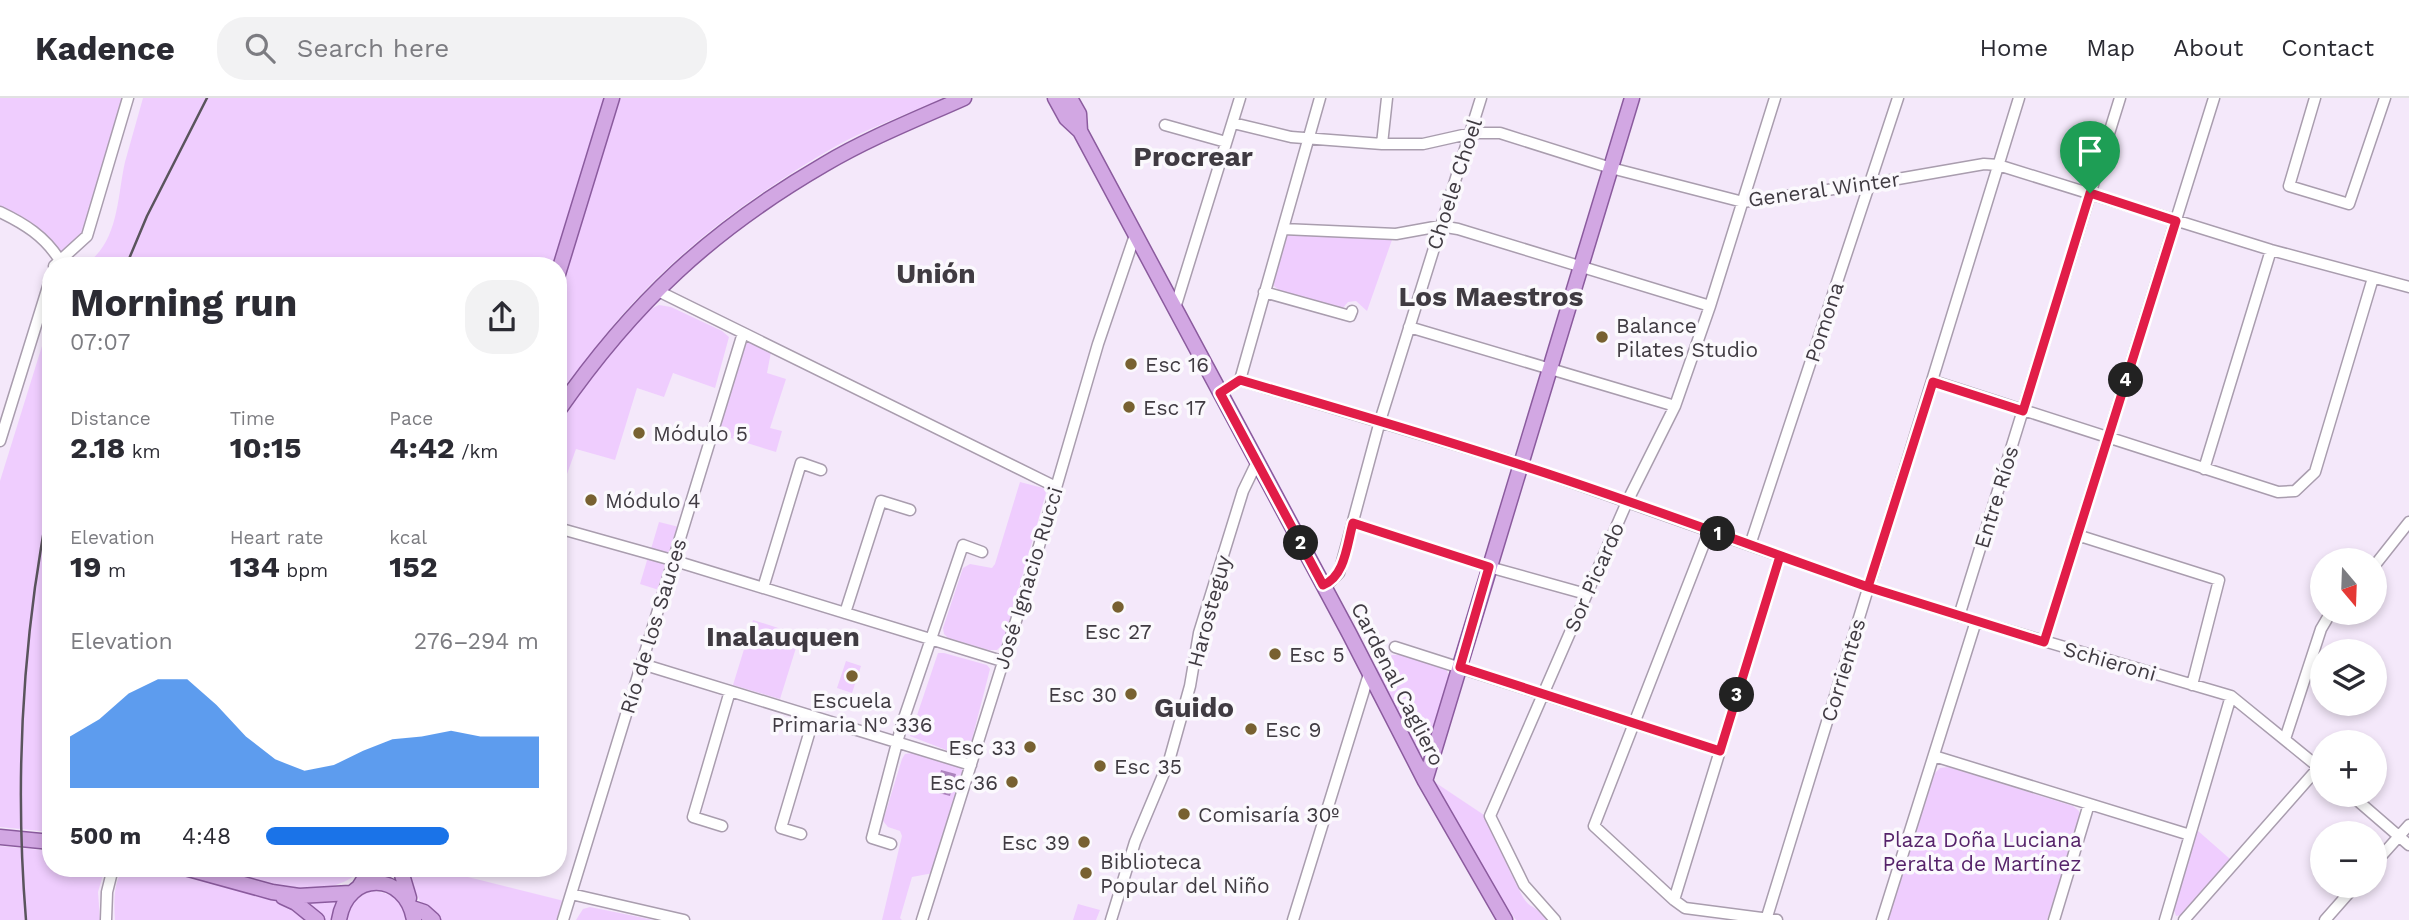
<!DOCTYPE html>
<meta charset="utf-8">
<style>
:root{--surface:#fff;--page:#f2f2f3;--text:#2b2b33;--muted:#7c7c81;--line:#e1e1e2;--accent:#1a73e8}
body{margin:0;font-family:"Work Sans",sans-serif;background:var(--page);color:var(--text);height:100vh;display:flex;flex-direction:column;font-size:26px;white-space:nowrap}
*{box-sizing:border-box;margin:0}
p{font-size:23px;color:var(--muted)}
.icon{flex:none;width:38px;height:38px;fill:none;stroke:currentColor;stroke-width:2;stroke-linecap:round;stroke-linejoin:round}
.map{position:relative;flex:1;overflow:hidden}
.sheet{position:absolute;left:42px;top:159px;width:525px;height:620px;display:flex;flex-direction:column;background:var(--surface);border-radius:28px;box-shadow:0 4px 10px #0003}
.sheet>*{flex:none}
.needle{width:46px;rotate:161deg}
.buttons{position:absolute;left:2310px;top:450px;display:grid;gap:14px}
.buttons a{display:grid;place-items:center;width:77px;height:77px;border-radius:50%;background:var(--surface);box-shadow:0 4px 10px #0003;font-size:35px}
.pin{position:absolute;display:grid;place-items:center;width:60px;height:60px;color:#fff;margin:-72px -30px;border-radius:50% 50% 50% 0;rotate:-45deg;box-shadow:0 0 7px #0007}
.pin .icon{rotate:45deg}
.km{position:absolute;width:35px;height:35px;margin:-18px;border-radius:50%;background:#222;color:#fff;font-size:19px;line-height:35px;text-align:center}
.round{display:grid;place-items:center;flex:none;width:74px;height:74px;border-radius:28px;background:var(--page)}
.headline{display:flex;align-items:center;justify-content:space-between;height:119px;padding:0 28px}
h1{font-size:38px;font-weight:700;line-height:52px}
.figures{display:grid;grid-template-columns:repeat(3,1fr);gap:10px;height:119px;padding:7px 28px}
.figures div{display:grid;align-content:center}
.figures b{font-size:30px;font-weight:700}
.figures small{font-size:19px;font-weight:400}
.figures p{font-size:19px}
.chart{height:196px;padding:14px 28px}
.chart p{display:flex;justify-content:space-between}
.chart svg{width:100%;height:126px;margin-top:7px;fill:var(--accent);opacity:.7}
ul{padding:0 28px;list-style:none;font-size:23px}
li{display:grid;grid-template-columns:112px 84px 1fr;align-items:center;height:52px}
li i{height:18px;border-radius:9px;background:var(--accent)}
header{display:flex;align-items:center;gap:42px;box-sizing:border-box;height:98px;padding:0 35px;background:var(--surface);border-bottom:2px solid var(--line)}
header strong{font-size:33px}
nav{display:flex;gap:38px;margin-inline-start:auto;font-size:24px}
.search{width:490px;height:63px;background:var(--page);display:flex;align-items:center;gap:18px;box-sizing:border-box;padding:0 24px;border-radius:28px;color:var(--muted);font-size:26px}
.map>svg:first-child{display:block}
.green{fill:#efcdfe}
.water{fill:#ac83bd}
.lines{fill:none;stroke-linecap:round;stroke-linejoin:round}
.minor-casing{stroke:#a99dae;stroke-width:13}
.major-casing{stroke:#8b5b9e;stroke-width:17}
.minor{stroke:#fff;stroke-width:10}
.major{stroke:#d2a7e3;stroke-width:14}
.rail{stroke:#5a545d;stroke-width:2.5}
.route-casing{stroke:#fff;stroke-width:14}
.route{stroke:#e11d48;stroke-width:9}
.poi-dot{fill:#786131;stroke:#fbf9fd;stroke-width:2.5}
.labels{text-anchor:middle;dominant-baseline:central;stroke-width:7;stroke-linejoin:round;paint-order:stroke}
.street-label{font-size:21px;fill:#403b42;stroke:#fbf9fd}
.poi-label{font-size:21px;fill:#403b42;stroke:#fbf9fd;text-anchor:start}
.park-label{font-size:21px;fill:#56236a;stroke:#fbf9fd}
.district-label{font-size:28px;font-weight:bold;fill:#403b42;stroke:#fbf9fd}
</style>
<header>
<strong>Kadence</strong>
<div class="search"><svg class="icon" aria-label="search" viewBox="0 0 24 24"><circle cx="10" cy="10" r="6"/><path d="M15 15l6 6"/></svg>Search here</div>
<nav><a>Home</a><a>Map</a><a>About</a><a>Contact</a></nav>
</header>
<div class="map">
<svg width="2409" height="822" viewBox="0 0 2409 822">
<rect width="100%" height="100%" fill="#f4e8fa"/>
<path class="green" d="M0,0H128L87,138L59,161L47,143L0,114Z
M143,0H605L554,168H82C119,148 117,99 125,64C131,43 137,21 143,0Z
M619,0H943C908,16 870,29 836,48C769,87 703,133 649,188C615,222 586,261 558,300V200Z
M1293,134L1393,139L1367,213L1356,203L1348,204L1342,211L1280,193L1274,188L1273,181L1286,138Z
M659,207L671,209L722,233L729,239L715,290L673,275L664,299L637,290L615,362L576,351L558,401V326L605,262L648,212Z
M51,219V734L0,729V383Z
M747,243L771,254L767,275L786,281L770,330L782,333L776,354L718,336Z
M1020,384L1043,390L1046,395L1003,546L997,552H989L948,540L944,536L943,530L963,470L970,466L992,470L995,466Z
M659,424L679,429L670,457L651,451Z
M648,459L668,465L659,492L640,486Z
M753,522L800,537L780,601L733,587Z
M938,555H944L987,567L990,571L969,653L959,657L910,638Z
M1392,557H1400L1446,570L1450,581L1428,654L1424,657L1417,652L1376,573L1380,565Z
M846,563L861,568L852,595L837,590Z
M912,655L959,669L964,673L933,775L912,779L900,820L902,822H882L902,738L900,733L888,729L883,723L902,661L905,656Z
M1948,669L2073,708L2079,713L2080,721L2047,822H1887L1934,676L1940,670Z
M1433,683L1487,719L1511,776C1519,786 1520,802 1533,809C1540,814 1544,815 1551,822H1516L1491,786Z
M2197,732L2230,761L2181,817L2176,818L2174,812Z
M0,748L51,753V770H105L98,794L100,822H0Z
M124,770H170L274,799L310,822H115C114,805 113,784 124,770Z
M202,770H364C320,812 252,782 202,770Z
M404,770H432L568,804L563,822H440L420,803Z
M372,793C391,794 403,803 406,822H347C350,806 357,798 372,793Z
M339,799L335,822H323L306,805Z
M1078,806L1100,812L1096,822H1073Z
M590,809L654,822H576L583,811Z"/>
<path class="water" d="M941,672L956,676L950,698L935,694Z"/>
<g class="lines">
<defs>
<path id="minor" d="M2315,0L2289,88L2349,106L2385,0
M1233,25L1291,39L1382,46H1423L1472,35H1500L1611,70L1743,104L1869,86L1984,66L1998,67L2271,152L2409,189
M1165,27L1226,44
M1382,46L1387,0
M0,114C25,126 44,138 59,161
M1283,131L1396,136L1440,128L1458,131L1710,208
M54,168L87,138L128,0
M656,192L1056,389
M1264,194L1350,218L1352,213
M1175,210L1240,0
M1409,229L1675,308
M1240,282L1520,366L1868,489L1976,523L2231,598L2322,672
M1933,283L2278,394L2295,393L2315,374L2373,180
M1220,295L1240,282L1320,0
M0,343L51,179
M2204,371L2271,152
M1353,425L1489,469L1586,496
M558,430L672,462L1002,563
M1709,433L1594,728L1674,802L1685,810L1777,822
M2077,437L2219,482L2192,587
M1750,447L1898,0
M2375,467L2409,424
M1323,487L1330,484L1339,475L1380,323L1481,0
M763,490L801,365L821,372
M845,515L881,403L910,412
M1959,518L2120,0
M2044,544L2214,0
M1395,549L1720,653
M642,566L971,667
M2285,641L2321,531L2331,514
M1934,658L2190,737
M2350,696L2409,747
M722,728L693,719L730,593
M801,736L781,730L814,619
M891,746L872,740L902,626L963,447L982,454
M2375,765L2409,727
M571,796L684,822
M1674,802L1780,458
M106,822L107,794L113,770
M563,822L743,235
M922,822L1032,472L1098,246L1135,137
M1111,822L1135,744L1169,663L1190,588L1199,535L1243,393L1257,364
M1293,822L1369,576
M1555,822L1524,787L1490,718L1627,404L1675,308L1710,208L1775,0
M1766,822L2019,0
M1882,822L1976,523
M2054,822L2089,706
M2165,822L2231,598
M2184,822L2319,669
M2325,822L2355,788"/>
<path id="major" d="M1055,0L1066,20L1080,33L1349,535L1425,683L1505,822
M1070,0L1079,16L1080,33
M558,176L612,0
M558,313C633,205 711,132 825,66C869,40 917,21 964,0
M1425,683L1632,0
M0,739L51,744
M185,770L272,794L299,798L350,795
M400,770L409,800
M359,789L371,770
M283,799L296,805L317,822
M412,810L424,814L433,822
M339,822C347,772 406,773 414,822"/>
</defs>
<use href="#minor" class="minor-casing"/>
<use href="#major" class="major-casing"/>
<use href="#minor" class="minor"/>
<use href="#major" class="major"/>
<path class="rail" d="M126,168L147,118L207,0
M26,822C17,712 20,599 35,489C40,459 43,429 51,399"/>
</g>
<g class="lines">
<defs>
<path id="route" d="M2090,95L2023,313L1933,284L1868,489C1752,448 1636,404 1518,366C1426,336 1333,309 1240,282L1220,295L1323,487C1345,479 1347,446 1353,425L1489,469L1460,569L1720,653L1780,458L1868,489L2044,544L2176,123L2090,95"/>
</defs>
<use href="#route" class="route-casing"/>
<use href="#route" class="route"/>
</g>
<g class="poi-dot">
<circle cx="1602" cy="239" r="7"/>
<circle cx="1131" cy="266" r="7"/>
<circle cx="1129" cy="309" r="7"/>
<circle cx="639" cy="335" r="7"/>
<circle cx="591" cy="402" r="7"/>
<circle cx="1118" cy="509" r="7"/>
<circle cx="1275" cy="556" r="7"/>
<circle cx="852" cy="578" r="7"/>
<circle cx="1131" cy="596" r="7"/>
<circle cx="1251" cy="631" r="7"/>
<circle cx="1030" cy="649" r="7"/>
<circle cx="1100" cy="668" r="7"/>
<circle cx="1012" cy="684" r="7"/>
<circle cx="1184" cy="716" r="7"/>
<circle cx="1084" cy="744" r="7"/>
<circle cx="1086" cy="775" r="7"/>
</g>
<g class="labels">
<g class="street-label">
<text transform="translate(1454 86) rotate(-72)">Choele Choel</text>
<text transform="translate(1824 91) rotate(-8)">General Winter</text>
<text transform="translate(1824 224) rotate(-72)">Pomona</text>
<text transform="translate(1996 399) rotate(-73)">Entre Ríos</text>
<text transform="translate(1594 479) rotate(-66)">Sor Picardo</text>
<text transform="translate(1028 480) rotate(-73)">José Ignacio Rucci</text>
<text transform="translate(1209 513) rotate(-75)">Harosteguy</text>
<text transform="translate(653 528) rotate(-73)">Río de los Sauces</text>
<text transform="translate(2110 563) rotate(16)">Schieroni</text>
<text transform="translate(1843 572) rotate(-73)">Corrientes</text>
<text transform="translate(1398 586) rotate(63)">Cardenal Cagliero</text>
</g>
<g class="poi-label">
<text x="1616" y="227">Balance<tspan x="1616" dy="24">Pilates Studio</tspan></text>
<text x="1145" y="266">Esc 16</text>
<text x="1143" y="309">Esc 17</text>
<text x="653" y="335">Módulo 5</text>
<text x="605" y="402">Módulo 4</text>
<text x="1118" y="533" text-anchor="middle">Esc 27</text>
<text x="1289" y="556">Esc 5</text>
<text x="1117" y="596" text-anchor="end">Esc 30</text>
<text x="852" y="602" text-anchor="middle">Escuela<tspan x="852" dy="24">Primaria N° 336</tspan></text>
<text x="1265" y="631">Esc 9</text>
<text x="1016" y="649" text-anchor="end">Esc 33</text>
<text x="1114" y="668">Esc 35</text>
<text x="998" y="684" text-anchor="end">Esc 36</text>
<text x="1198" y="716">Comisaría 30º</text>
<text x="1070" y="744" text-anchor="end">Esc 39</text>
<text x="1100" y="763">Biblioteca<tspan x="1100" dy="24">Popular del Niño</tspan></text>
</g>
<g class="park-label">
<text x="1982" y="741">Plaza Doña Luciana<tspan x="1982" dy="24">Peralta de Martínez</tspan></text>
</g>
<g class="district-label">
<text x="1193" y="58">Procrear</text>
<text x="936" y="175">Unión</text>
<text x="1491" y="198">Los Maestros</text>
<text x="783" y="538">Inalauquen</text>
<text x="1194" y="609">Guido</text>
</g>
</g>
</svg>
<div class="buttons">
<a><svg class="needle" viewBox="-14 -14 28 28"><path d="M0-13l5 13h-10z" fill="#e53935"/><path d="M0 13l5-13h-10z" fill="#7c7c81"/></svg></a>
<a><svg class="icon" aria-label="layers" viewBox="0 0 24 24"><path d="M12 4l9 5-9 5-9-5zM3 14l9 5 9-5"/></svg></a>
<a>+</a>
<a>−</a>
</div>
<div class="pin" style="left:2090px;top:95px;background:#1e9e55"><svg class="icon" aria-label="arrive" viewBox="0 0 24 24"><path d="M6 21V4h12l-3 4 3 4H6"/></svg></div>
<b class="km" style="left:1718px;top:436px">1</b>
<b class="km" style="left:1301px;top:445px">2</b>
<b class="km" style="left:1737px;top:597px">3</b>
<b class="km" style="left:2126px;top:282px">4</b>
<section class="sheet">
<div class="headline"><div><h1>Morning run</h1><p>07:07</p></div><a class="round"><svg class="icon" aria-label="share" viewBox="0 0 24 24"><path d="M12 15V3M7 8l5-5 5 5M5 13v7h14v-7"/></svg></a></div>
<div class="figures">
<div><p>Distance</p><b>2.18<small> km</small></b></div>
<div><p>Time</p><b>10:15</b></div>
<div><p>Pace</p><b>4:42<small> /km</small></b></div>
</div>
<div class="figures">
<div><p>Elevation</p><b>19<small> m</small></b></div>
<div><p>Heart rate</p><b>134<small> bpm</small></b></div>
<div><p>kcal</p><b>152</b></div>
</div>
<div class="chart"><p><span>Elevation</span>276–294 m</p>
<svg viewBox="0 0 160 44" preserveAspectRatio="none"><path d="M0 44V26L10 20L20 11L30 6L40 6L50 15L60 26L70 34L80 38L90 36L100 31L110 27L120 26L130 24L140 26L150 26L160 26V44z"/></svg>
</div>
<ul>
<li><b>500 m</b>4:48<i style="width:67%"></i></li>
</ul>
</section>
</div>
